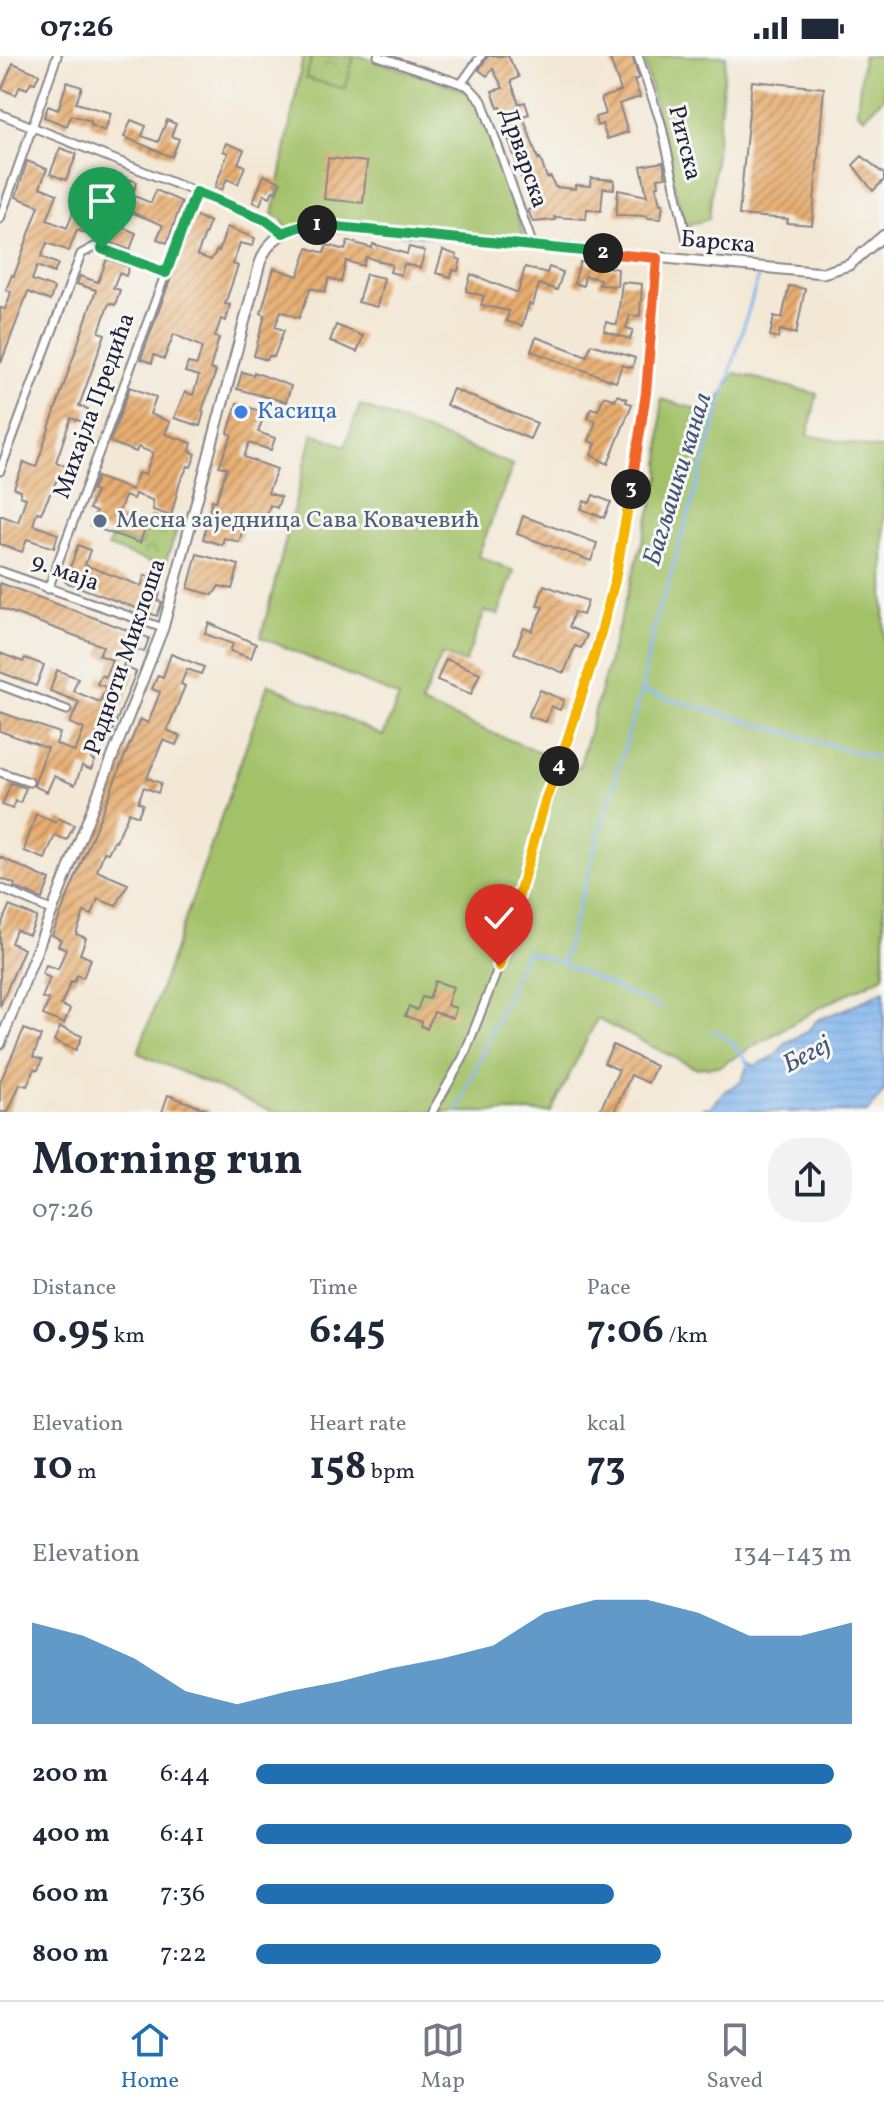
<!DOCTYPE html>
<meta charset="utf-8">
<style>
:root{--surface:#fff;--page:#f2f2f3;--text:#1f2937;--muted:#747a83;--line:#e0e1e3;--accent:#1f6fb2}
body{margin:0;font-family:Vollkorn,serif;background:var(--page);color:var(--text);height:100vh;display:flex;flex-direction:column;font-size:30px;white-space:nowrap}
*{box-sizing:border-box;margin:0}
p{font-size:26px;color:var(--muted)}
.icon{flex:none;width:44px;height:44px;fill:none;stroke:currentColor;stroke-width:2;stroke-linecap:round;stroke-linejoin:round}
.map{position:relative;height:1056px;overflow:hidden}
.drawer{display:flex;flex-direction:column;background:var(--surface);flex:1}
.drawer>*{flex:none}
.pin{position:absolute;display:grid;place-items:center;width:68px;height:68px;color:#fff;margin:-82px -34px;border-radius:50% 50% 50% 0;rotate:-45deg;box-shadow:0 0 8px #0007}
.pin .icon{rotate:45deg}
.km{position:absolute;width:40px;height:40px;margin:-20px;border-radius:50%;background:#222;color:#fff;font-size:22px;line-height:40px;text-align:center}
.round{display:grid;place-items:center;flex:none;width:84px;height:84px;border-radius:32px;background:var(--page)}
.headline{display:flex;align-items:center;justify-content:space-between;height:136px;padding:0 32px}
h1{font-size:44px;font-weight:700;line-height:60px}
.stats{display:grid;grid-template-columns:repeat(3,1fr);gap:12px;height:136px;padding:8px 32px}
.stats div{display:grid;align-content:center}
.stats b{font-size:40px;font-weight:700}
.stats small{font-size:22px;font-weight:400}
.stats p{font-size:22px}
.chart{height:224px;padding:16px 32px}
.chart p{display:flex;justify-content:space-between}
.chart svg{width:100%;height:144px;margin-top:8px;fill:var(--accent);opacity:.7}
ul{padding:0 32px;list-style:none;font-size:26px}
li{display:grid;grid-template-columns:128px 96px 1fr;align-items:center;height:60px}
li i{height:20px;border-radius:10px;background:var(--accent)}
.status{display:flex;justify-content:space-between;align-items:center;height:56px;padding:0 40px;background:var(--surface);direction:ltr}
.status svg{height:22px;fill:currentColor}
.tabs{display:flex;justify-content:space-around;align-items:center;height:112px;border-top:2px solid var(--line);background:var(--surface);font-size:22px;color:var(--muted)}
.tabs a{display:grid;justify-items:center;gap:4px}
.tabs .selected{color:var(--accent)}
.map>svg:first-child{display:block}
.green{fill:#a3c168;stroke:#627252;stroke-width:2}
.park{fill:url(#park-crowns);stroke:#627252;stroke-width:2}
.water{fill:url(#water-rules);stroke:#506b94;stroke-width:2}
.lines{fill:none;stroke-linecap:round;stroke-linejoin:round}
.stream{stroke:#7fb4ed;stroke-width:3}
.building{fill:url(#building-hatch)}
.minor-casing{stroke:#8a8588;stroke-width:11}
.tertiary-casing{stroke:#8a8588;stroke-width:13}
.minor{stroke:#fff;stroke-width:7}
.tertiary{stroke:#fff;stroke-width:9}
.split-1-casing{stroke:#fff;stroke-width:16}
.split-2-casing{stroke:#fff;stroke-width:16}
.split-3-casing{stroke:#fff;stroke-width:16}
.split-4-casing{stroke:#fff;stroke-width:16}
.split-5-casing{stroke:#fff;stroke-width:16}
.split-1{stroke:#22a559;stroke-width:10}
.split-2{stroke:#22a559;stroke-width:10}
.split-3{stroke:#f0652b;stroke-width:10}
.split-4{stroke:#f5b400;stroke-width:10}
.split-5{stroke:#f5b400;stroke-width:10}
.shop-dot{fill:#3f7fe0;stroke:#f6f6f2;stroke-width:3}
.service-dot{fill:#5c6f8a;stroke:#f6f6f2;stroke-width:3}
.labels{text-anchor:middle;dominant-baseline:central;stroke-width:6;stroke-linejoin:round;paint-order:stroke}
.street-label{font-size:24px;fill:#22223b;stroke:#f6f6f2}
.shop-label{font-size:24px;fill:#366cbe;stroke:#f6f6f2;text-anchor:start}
.service-label{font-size:24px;fill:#4e5e75;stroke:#f6f6f2;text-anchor:start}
.water-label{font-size:26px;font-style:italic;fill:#435579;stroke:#f6f6f2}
</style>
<div class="status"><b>07:26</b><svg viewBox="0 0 49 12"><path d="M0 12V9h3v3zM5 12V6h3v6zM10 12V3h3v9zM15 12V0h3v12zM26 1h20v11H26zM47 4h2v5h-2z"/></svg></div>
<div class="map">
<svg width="884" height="1056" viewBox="0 0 884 1056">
<defs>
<pattern id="park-crowns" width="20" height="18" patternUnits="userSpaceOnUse" patternTransform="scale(2)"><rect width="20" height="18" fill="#a3c168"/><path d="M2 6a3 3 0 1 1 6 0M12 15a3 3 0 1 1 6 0" fill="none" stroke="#849c57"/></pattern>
<pattern id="water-rules" width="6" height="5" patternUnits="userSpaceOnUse" patternTransform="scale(2)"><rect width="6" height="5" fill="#7fb4ed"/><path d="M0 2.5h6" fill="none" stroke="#6d9acc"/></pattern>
<pattern id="building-hatch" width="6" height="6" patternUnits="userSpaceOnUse" patternTransform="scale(2)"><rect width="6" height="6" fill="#e7ad70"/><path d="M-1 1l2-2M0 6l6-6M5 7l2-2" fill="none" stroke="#bb8c5d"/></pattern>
</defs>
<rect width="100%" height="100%" fill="#f6f6f2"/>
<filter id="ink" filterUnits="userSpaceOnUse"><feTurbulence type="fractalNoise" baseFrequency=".0125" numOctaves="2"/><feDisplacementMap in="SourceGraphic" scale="16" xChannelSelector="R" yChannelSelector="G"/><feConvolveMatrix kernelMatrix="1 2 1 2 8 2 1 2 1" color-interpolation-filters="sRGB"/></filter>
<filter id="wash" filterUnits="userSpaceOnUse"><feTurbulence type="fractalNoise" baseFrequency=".006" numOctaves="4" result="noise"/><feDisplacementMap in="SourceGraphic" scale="32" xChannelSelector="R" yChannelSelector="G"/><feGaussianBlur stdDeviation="1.8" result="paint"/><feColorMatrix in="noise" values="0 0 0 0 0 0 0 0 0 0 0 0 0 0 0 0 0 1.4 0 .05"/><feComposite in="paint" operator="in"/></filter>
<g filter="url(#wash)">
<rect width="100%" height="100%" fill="#f3e8d6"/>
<path class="green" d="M303,0H360L456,31L470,38L477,47L526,185L286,172L281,162L273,159Z
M643,0H726L709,163L684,170Z
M863,0H884V41L864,61L857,55Z
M735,317L817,338L808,379L884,394V920L821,951L720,1010L695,1012L597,963L551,1056H273L138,997L268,628L383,680L399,641L261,581L313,377L345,390L360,349L513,409L478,500L514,515L498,559L485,555L465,607L442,598L421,648L579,712L660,421L661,343L710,357Z"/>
<path class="park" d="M312,0H354L345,33L306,22Z
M151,461L178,471L164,511L108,491L112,479L141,489Z"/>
<path class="water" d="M884,934V1035L868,1056H700L703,1052L711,1051L725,1035L742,1025L748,1006L755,1010L775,1000L785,987L807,976L817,964L853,950Z"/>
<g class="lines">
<path class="stream" d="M641,635L884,704
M660,952L562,907L641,635L657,557L666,534L758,222
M712,974C731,983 739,991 748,1009
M457,1056L526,895L562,907"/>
</g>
<g id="blocks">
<path class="building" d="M488,0H508L519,21L511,25L519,48L525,46L529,58L523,60L538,103L540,102L547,122L551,121L555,131L575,133V129L590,130L591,122L614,124V133L603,132L601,155L587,153L586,163L554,161L555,164L533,166L528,154L532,153L506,76L509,75L501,51L498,52L492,35L503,32L493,13L487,20L479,14Z
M609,0H632L639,22L634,24L640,41L619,48L628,76L607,83L602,68L597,70L595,61L606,58L601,42L621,35Z
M13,7L39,18L35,27L31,26L27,33L20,30L16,39L2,33Z
M752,25L824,32L812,169L787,167L788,163L739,159Z
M67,26L82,31L76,47L111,57L105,75L90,69L91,65L71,59L67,70L44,61L48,50L58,54Z
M131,64L146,70L142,80L158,86L167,64L176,68L171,80L179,83L172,101L124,81Z
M226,87L244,94L238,107L245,110L238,128L227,123L222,134L215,131L228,97L223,95Z
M60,92L77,98L66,124L50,118Z
M862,100L884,118V124L873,135L853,109Z
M328,102L367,106L363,147L324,143Z
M27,105L47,113L40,131L57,138L47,164L67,172L73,156L93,163L100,143L88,138L93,125L116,134L121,120L137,126L132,139L151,147L156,134L182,146L167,187L157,183L163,169L109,147L103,163L136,177L130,194L77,174L69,195L47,187L41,201L58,208L54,217L37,210L32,224L54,232L50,245L28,236L1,307L0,252L5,253L8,246L11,236L6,234L12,219L14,220L39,150L16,141Z
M663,106L666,121L658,122L659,130H656L660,148H663L661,163L647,162V160L616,159L618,134L647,140L641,110Z
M264,119L281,126L276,136L273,135L270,141L264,138L260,149L253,146Z
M194,159L210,166L197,199L211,204L217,194L219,195L227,171L255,182L253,190L240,187L233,208L238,210L225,248L230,249L226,265L221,263L215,281L219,282L210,313L216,315L202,355L204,356L200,370L174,362L185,336L193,339L199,320L185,316L188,307L197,309L202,291L174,278L164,303L154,299L152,307L141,303Z
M348,185L372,192L373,188L407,198L409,191L425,195L420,212L404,208L401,219L390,216L392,209L366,201L363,210L346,205L341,226L329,222L325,236L311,232L299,262L281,255L275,271L284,274L274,301L269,300L267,304L254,300L265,259L261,257L274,212L298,220L308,192L324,197L327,189L345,194Z
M443,194L457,199L456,202L461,204L458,215L453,214L451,221L436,217Z
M107,203L129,211L126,220L119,217L113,232L120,234L115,249L109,247L99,276L105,278L79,350L88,353L83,366L71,362L56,406L66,410L63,419L60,417L41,457L37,456L33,469L58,478L54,492L27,483L22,496L0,488V459L18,466L26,442L20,440L21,435L14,432L24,406L36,411L96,234L77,228L80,220L98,226Z
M580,206L618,213L617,230L599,229L600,223L585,220L583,230L574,227Z
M525,211L547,217L549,211L563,216L557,234L539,228L533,249L529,248L522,270L506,265L509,255L481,249L484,240L466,235L471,218L518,237Z
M366,218L384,222L377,251L358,246Z
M622,226L642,228L640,260L630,259L626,272L633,274L630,283L604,275L606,266L617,269Z
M789,230L805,233L796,278L780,274L778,282L770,280L774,260L782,262Z
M336,269L363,280L357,296L330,285Z
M536,281L587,300L591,288L635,302L632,312L622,309L616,326L531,295Z
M242,316L253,319L254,316L291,330L286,346L237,333Z
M130,331L156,341L150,358L170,366L165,378L192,387L190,395L196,398L191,411L188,410L180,426L171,460L153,454L152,444L135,438L133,443L125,440L117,461L145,472L140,487L90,470L96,456L89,453L96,436L92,434L97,421L132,434L138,417L145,419L153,397L138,391L136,396L110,386Z
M453,333L537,367L530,383L446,349Z
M617,339L627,343L626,346L632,348L608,408L591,399L596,388L589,385L596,365L588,362L591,352L598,354L604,340L615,344Z
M237,347L265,357L258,376L275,382L271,394L249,387L244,401L277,413L268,437L281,441L277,452L270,449L263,472L245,466L239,486L224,482L222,489L203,483L212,444L216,445L227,412L219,410L232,379L228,377Z
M593,439L611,446L604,462L581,453L584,445L590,447Z
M523,460L597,487L591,505L517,478Z
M78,489L90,494L85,509L141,530L145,519L158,524L154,535L160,537L158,545L162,546L157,560L65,526Z
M197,498L239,509L232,533L219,530L213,539L188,532Z
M0,527L149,582L144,596L131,591L123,610L136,616L108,686L99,682L91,703L95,705L91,714L82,710L75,729L54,720L47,736L34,730L47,692L0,675V656L60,677L56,688L75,696L84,673L70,667L79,646L50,635L57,614L78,622L73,635L100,646L106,631L97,628L101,619L105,621L112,604L99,599L103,590L0,552Z
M544,529L588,545L583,559L574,556L569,571L587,579L581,592L575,590L564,617L514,597L524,572L532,575L543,551L537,550Z
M209,567L256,588L251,602L230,595L233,588L205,578Z
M0,597L23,606L25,602L44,609L36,630L0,616Z
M171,598L204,611L201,618L187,613L181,628L185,630L167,674L180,680L176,689L163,684L147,722L161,727L158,737L144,731L138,746L143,748L138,760L129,756L116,786L114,785L108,797L104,796L97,815L128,828L116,850L98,843L92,859L84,856L76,878L86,882L80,898L91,903L83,922L77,919L74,926L71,925L61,949L70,953L64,968L43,959L49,944L42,942L50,922L42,918L46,909L58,913L66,893L58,890L61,884L52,879L140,663L148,667L160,636L152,633L158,619L163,621Z
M446,603L480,617L471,638L437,624Z
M540,634L564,644L560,654L551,650L546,666L528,660Z
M11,727L26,732L20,747L15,745L12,753L2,749Z
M36,758L56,767L58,762L74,769L67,784L55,779L45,803L24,795Z
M0,801L50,824L42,843L14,831L15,828L0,822Z
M9,850L37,861L29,879L16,874L11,887L24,893L0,950V871Z
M435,925L453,931L447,949L456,952L453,962L434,956L427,973L421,970L422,966L405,960L409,950L417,954L422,941L429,943Z
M60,971L82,980L76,994L54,985Z
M24,973L41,980L33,1001L42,1004L38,1014L34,1013L27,1030L20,1028L8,1056H0V1026Z
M613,989L656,1010L648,1027L631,1019L614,1056H599L619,1014L604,1007Z
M168,1039L210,1055V1056H162Z"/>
</g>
</g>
<g filter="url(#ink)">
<use href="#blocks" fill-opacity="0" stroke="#8a8588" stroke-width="2"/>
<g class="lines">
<defs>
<path id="minor" d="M378,0L468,30L482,45L533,190
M638,0L661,67L687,184
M461,28L481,0
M0,58L266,164L283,177
M0,163L57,0
M0,415L81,198L94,191L166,217
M0,515L163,572
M48,533L196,136
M0,629L67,654
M0,716L29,726
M0,832L53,855
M432,1056L463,1002L499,910L546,742L564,698L615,524L646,337L657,202"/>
<path id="tertiary" d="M0,988L163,572L260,207C271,175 297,169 329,170L823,217L849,209L884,179"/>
</defs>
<use href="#minor" class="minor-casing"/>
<use href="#tertiary" class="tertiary-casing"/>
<use href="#minor" class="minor"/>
<use href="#tertiary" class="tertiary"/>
</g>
</g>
<g class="lines" filter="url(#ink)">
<defs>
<path id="split-1" d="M102,193L166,217L196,136L266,164L283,177L299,171L317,169"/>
<path id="split-2" d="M317,169L603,197"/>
<path id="split-3" d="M603,197L657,202L646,337L631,433"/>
<path id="split-4" d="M559,710L597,591L615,524L631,433"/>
<path id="split-5" d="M499,910L546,742L559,710"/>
</defs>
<use href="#split-1" class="split-1-casing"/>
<use href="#split-2" class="split-2-casing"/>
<use href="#split-3" class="split-3-casing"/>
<use href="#split-4" class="split-4-casing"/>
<use href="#split-5" class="split-5-casing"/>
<use href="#split-1" class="split-1"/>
<use href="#split-2" class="split-2"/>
<use href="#split-3" class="split-3"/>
<use href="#split-4" class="split-4"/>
<use href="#split-5" class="split-5"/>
</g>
<circle class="shop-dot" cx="241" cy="356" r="8"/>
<circle class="service-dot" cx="100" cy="465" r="8"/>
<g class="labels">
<g class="street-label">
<text transform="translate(684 87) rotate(76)">Ритска</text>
<text transform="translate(523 102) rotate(71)">Дрварска</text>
<text transform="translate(718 187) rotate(5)">Барска</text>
<text transform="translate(95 350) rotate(-70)">Михајла Предића</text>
<text transform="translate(65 517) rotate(20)">9. маја</text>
<text transform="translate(126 601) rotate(-71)">Радноти Миклоша</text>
</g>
<g class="shop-label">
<text x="257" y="356">Касица</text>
</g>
<g class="service-label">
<text x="116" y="465">Месна заједница Сава Ковачевић</text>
</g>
<g class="water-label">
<text transform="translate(678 423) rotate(-73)">Багљашки канал</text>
<text transform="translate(807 999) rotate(-28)">Бегеј</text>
</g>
</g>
</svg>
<div class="pin" style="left:102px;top:193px;background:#1e9e55"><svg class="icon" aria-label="arrive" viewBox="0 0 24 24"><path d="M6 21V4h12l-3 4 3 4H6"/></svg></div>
<div class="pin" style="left:499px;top:910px;background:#d93025"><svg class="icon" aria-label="check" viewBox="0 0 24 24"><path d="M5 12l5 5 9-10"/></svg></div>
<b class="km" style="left:317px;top:169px">1</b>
<b class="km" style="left:603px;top:197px">2</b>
<b class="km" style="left:631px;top:433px">3</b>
<b class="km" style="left:559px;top:710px">4</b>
</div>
<section class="drawer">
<div class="headline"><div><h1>Morning run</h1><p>07:26</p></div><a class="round"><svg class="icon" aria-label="share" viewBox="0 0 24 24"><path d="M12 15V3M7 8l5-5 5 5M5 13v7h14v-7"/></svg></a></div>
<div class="stats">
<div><p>Distance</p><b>0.95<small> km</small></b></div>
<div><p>Time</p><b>6:45</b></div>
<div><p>Pace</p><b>7:06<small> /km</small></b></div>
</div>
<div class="stats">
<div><p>Elevation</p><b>10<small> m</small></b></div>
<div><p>Heart rate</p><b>158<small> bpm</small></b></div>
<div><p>kcal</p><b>73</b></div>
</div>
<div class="chart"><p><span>Elevation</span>134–143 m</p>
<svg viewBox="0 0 160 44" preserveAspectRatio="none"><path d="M0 44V13L10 17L20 24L30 34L40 38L50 34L60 31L70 27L80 24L90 20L100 10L110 6L120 6L130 10L140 17L150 17L160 13V44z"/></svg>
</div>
<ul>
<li><b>200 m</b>6:44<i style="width:97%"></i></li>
<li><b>400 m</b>6:41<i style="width:100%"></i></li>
<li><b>600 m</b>7:36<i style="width:60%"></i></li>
<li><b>800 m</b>7:22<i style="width:68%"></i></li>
</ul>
</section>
<nav class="tabs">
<a class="selected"><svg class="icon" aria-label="home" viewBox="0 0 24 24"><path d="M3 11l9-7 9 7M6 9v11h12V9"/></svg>Home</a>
<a><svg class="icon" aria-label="map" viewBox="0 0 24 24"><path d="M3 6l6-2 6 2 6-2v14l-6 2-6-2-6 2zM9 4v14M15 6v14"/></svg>Map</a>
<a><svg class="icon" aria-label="saved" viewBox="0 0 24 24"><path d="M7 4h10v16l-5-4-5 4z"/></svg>Saved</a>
</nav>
